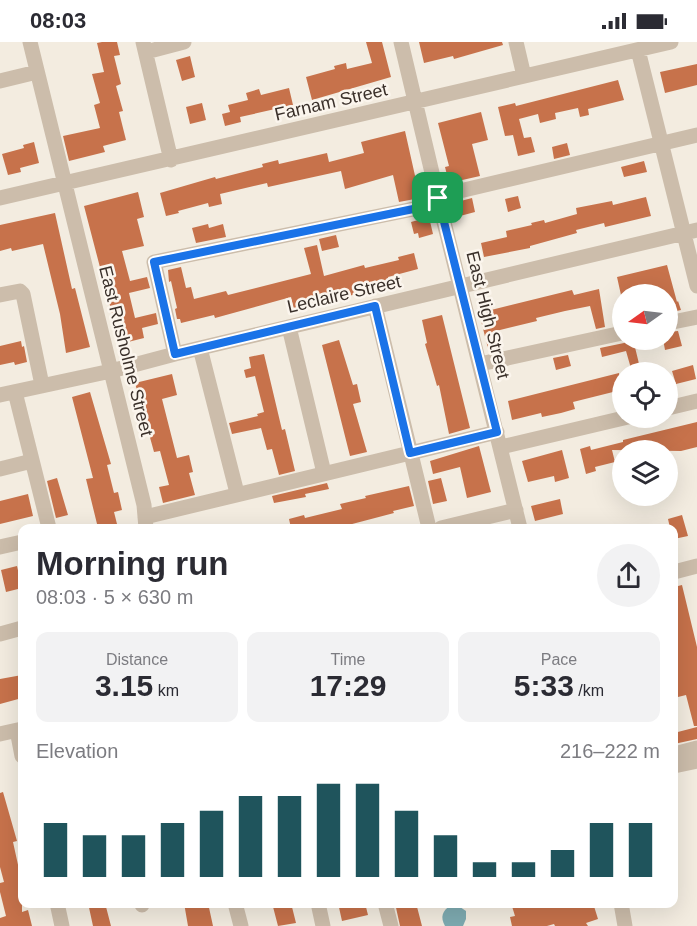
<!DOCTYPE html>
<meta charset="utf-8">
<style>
:root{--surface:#fff;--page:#f2f2f3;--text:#2b2b33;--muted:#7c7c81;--accent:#1f545c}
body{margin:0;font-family:Arial,sans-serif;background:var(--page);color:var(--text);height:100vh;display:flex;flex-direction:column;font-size:22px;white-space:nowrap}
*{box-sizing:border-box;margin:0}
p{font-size:20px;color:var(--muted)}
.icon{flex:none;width:33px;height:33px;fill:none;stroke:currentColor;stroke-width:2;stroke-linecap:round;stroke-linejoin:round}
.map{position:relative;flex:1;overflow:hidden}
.drawer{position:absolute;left:18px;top:482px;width:660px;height:384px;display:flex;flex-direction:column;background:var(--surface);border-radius:12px;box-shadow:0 6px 24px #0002}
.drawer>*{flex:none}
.needle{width:39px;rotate:256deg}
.buttons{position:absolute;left:612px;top:242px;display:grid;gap:12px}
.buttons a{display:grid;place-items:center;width:66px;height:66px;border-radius:50%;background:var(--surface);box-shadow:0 6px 24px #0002;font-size:30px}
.pin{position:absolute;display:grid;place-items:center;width:51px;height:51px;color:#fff;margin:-26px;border-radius:12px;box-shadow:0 3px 9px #0006}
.round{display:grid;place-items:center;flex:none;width:63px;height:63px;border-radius:32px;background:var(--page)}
.headline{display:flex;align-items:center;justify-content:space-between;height:102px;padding:0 18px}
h1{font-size:33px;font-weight:600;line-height:45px}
.figures{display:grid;grid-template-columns:repeat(3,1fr);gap:9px;height:102px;padding:6px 18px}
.figures div{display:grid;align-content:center;border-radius:12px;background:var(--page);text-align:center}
.figures b{font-size:30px;font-weight:600}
.figures small{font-size:16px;font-weight:400}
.figures p{font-size:16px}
.chart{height:168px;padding:12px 18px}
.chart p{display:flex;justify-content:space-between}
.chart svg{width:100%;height:108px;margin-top:6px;stroke:var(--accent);stroke-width:6}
.status{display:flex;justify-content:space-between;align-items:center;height:42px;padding:0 30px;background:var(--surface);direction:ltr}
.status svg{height:16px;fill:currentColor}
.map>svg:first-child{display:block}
.water{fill:#7eabb1}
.building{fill:#c7724b}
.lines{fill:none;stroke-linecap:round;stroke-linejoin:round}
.minor{stroke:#ccbdab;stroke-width:15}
.route-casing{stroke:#fff;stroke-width:12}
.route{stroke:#1a73e8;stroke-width:8}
.labels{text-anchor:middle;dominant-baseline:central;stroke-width:5;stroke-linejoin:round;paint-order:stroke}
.street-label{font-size:18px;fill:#3a302a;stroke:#fbf5ed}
</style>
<div class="status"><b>08:03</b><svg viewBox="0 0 49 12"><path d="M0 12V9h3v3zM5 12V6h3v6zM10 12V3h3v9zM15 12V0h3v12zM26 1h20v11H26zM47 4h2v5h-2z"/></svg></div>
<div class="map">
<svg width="697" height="884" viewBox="0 0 697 884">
<rect width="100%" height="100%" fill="#f3ece0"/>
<path class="water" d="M451,863L460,865L466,869V877L463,884H445C440,875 442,869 451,863Z"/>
<path class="building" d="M102,0H117L120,13L114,14L121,42L116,44L123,69L119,70L126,98L103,104L105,110L69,119L63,94L100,86L94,63L100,61L92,32L104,30L97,1Z
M366,0H382L391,35L312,58L306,35L335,27L334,24L346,21L347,27L372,21Z
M419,0H502L503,3L454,17L453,14L424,21Z
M190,14L195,35L182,39L176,18Z
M697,22V43L665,51L660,30Z
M618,38L624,58L588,67L589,73L580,75L578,66L555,71L556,77L540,81L538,72L519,77L524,96L531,95L535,110L518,114L513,93L505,94L498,65L515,61L516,64Z
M289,46L293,63L240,75L241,80L225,84L222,72L230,70L228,63L248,58L246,51L259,47L261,53Z
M202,61L206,78L190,82L186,65Z
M481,70L488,98L472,102L480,134L449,141L445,125L449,124L438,81Z
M405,89L420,156L399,160L393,133L345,147L341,129L268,145L267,141L220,152L222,162L209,165L208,161L178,169L179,171L166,174L160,151L215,135L216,137L263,125L262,122L278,118L279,122L327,111L329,120L364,111L361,100Z
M34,100L39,121L20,126L21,130L8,133L2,112L24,106L23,103Z
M567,101L570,113L554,117L552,105Z
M644,119L647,130L624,135L621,125Z
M138,150L144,175L137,177L144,204L122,209L130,239L147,235L150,246L129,251L135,276L156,271L158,282L142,286L144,296L120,302L84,164Z
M518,154L521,166L508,170L505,157Z
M646,155L651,174L605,185L604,181L576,188L577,191L530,204V206L484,215L481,201L507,195L506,189L532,183L531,181L544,178L545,181L577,172L576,166L612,159L613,163Z
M472,156L475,170L460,174L457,160Z
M55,171L72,247L75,246L90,305L66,311L60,272L43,202L12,209L11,206L0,209V183Z
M429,175L433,192L419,196L418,191L414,192L411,180Z
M208,182L209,186L223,182L226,195L196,201L192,186Z
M336,193L339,205L322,209L319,197Z
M317,203L324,234L364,223L365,226L399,218L398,215L414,211L418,227L388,235L390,244L294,267L291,255L215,276L214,273L181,281L180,277H177L175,267L177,266L171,239L169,240L168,228L181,225L186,246L191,245L194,257L226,249L228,253L311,232L304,206Z
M667,223L677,260L678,259L681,268L668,271V252H654L652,245L621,253L617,235Z
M599,247L605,285L596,287L590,264L565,269L536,276L537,279L496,289L500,308L489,310L479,271L572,248L574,253Z
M442,273L470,386L449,392L439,343L437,344L425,302L427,301L422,278Z
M678,289L682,304L665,308L663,297H668V290Z
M629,297H633L641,330H632L626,309L602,315L600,306L624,301Z
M339,298L353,343L357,342L361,360L353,362L367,410L350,414L322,303Z
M21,299L22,305L24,304L27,320L15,323L14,320L0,323V304Z
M264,312L282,388L285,387L295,429L279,433L272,407L267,408L261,386L232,392L229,381L258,374L257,372L264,370L255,334L246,336L244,328L251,326L249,315Z
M568,313L571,324L556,328L553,316Z
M693,323L696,337L676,342L672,329Z
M619,331L622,352L614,354L613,350L573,360L575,367L561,371L542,375L541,371L512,378L508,359Z
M172,332L177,353L162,357L177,416L189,413L193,430L189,431L195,453L163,461L159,445L169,443L160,409L154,410L135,341Z
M90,350L111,422L107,423L114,451L118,450L122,468L114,470L118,486H98L86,437L93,436L72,355Z
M697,380V405L681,409L612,408L615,420L595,425L596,429L586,432L580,407L590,404L591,408L623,400V398Z
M479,404L491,450L467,456L460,425L433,432L430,419Z
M562,408L569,436L555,440L554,434L528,440L522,419Z
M57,436L68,473L56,476L47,439Z
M441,436L447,459L433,462L428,439Z
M327,441L329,447L305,452L306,455L274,461L272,454Z
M409,444L414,464L393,469L394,471L337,486H291L289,477L304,473L305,476L342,467L340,462L366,456L365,454Z
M28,452L33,474L0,482V459Z
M560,457L563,472L535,479L531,464Z
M682,473L688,494L674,497V486H670L668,477Z
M17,524L22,546L6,550L1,528Z
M682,543L697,605V684H694L686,653L674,656V639L677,638L674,623V545Z
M22,633V656L0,662V637Z
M697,685V697L674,702V691Z
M3,750L17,799L13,800L22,841V870L28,868L32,884H0V876L6,874L0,850V841L4,840L0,825V751Z
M88,861H105L111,884H93Z
M184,861H208L213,884H188Z
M272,861H291L296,881L278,884Z
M338,861H365L368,873L342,879Z
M395,861H416L422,884H400Z
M511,861H593L598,877L586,881L588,884H555L554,882L547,884H512L510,875L515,874Z"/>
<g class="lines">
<path class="minor" d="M30,0L144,463L146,486
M143,0L171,118
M401,0L438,156L520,486
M516,0L524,34
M638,8L697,244
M146,10L184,0
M0,39L37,30
M0,156L671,0
M0,253L20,249L23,252L42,343
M375,264L429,486
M668,281L697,275
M289,285L324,431
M200,306L237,451
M175,312L154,220L428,164L447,152L697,93
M480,322L622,291
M15,350L49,486
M0,353L111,329L175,312L697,188
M668,366L697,359
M501,405L628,375
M0,427L32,419
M145,475L497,390
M441,486L516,468
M0,505L22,500
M674,530L697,524
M0,592L22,586
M17,688L22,714
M0,692L22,687
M674,712L697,706
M674,724L697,719
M57,861L62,884
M142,861V863
M235,861L241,884
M318,861L323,884
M385,861L391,884
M621,861L625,884"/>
</g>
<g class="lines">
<defs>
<path id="route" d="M438,156L497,390L410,411L375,264L175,312L154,220L428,164Z"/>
</defs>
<use href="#route" class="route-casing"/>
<use href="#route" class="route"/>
</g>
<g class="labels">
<g class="street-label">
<text transform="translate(331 60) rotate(-13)">Farnam Street</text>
<text transform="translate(344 252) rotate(-13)">Leclaire Street</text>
<text transform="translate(488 273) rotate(76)">East High Street</text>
<text transform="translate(126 309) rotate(76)">East Rusholme Street</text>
</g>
</g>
</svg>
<div class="buttons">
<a><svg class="needle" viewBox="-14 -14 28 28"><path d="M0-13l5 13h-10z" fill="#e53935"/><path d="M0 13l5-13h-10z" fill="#7c7c81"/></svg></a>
<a><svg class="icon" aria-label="locate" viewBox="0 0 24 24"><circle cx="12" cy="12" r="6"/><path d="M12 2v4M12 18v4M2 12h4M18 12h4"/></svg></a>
<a><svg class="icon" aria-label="layers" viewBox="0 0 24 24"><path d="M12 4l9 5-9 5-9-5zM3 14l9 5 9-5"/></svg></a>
</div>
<div class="pin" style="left:438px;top:156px;background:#1e9e55"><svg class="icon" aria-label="arrive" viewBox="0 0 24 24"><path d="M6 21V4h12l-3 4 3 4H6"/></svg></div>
<section class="drawer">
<div class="headline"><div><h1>Morning run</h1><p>08:03 · 5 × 630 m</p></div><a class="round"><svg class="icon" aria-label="share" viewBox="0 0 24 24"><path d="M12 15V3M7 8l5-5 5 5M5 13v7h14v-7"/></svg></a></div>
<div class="figures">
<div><p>Distance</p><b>3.15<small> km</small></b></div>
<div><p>Time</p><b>17:29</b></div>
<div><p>Pace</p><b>5:33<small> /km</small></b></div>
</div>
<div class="chart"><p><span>Elevation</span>216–222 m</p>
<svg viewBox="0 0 160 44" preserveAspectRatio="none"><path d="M5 44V22M15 44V27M25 44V27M35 44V22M45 44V17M55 44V11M65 44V11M75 44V6M85 44V6M95 44V17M105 44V27M115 44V38M125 44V38M135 44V33M145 44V22M155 44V22"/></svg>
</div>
</section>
</div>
